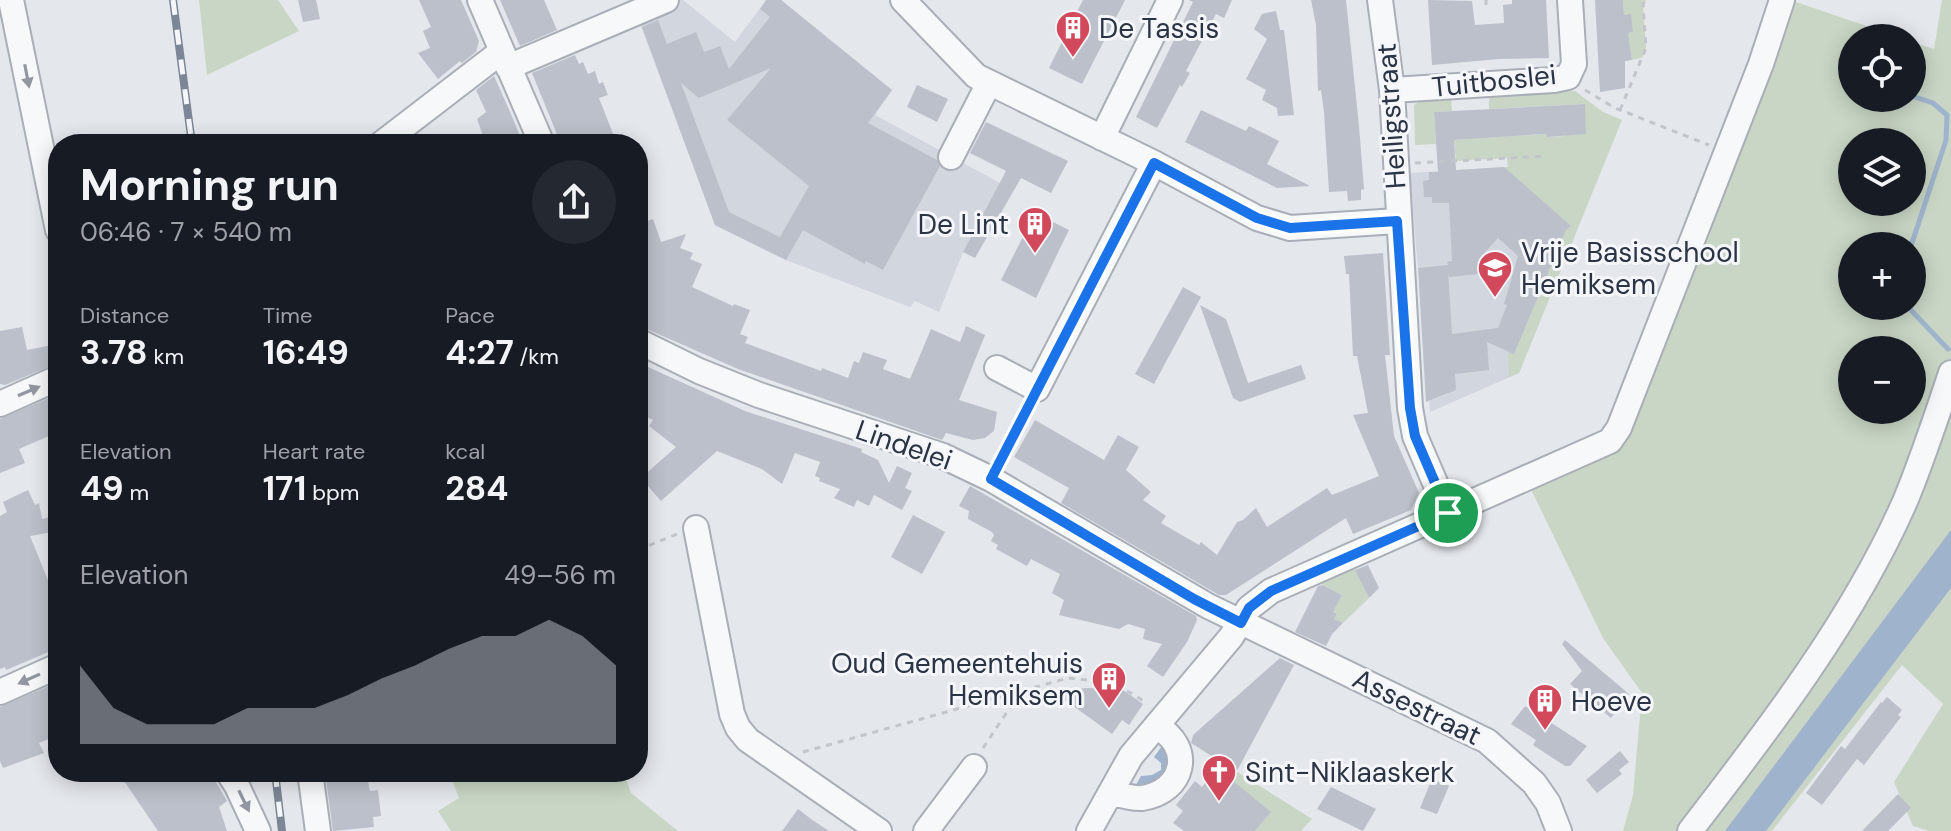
<!DOCTYPE html>
<meta charset="utf-8">
<style>
:root{--surface:#171b24;--page:#242831;--text:#f1f3f6;--muted:#9ea1a6;--accent:#8c9099}
body{margin:0;font-family:"DM Sans",sans-serif;background:var(--page);color:var(--text);height:100vh;display:flex;flex-direction:column;font-size:30px;white-space:nowrap}
*{box-sizing:border-box;margin:0}
p{font-size:26px;color:var(--muted)}
.icon{flex:none;width:44px;height:44px;fill:none;stroke:currentColor;stroke-width:2;stroke-linecap:round;stroke-linejoin:round}
.map{position:relative;flex:1;overflow:hidden}
.panel{position:absolute;left:48px;top:134px;width:600px;height:648px;display:flex;flex-direction:column;background:var(--surface);border-radius:32px;box-shadow:0 4px 20px #0003}
.panel>*{flex:none}
.buttons{position:absolute;left:1838px;top:24px;display:grid;gap:16px}
.buttons a{display:grid;place-items:center;width:88px;height:88px;border-radius:50%;background:var(--surface);box-shadow:0 4px 20px #0003;font-size:40px}
.pin{position:absolute;display:grid;place-items:center;width:68px;height:68px;color:#fff;margin:-34px;border:4px solid #fff;border-radius:50%;box-shadow:0 2px 8px #0007}
.round{display:grid;place-items:center;flex:none;width:84px;height:84px;border-radius:42px;background:var(--page)}
.overview{display:flex;align-items:center;justify-content:space-between;height:136px;padding:0 32px}
h1{font-size:44px;font-weight:700;line-height:60px}
.figures{display:grid;grid-template-columns:repeat(3,1fr);gap:12px;height:136px;padding:8px 32px}
.figures div{display:grid;align-content:center}
.figures b{font-size:34px;font-weight:700}
.figures small{font-size:22px;font-weight:400}
.figures p{font-size:22px}
.chart{height:224px;padding:16px 32px}
.chart p{display:flex;justify-content:space-between}
.chart svg{width:100%;height:144px;margin-top:8px;fill:var(--accent);opacity:.7}
.map>svg:first-child{display:block}
.built{fill:#d2d6de}
.green{fill:#c9d6c5;fill-rule:evenodd}
.water{fill:#9fb4cc}
.lines{fill:none;stroke-linecap:round;stroke-linejoin:round}
.stream{stroke:#9fb4cc;stroke-width:5}
.building{fill:#bbc0ca;fill-rule:evenodd}
.minor-casing{stroke:#a9aeb7;stroke-width:28}
.path{stroke:#c2c5cb;stroke-width:3;stroke-dasharray:6 6;stroke-linecap:butt}
.minor{stroke:#f7f8fa;stroke-width:24}
.rail-casing{stroke:#7d8696;stroke-width:8}
.rail{stroke:#f4f6f9;stroke-width:5;stroke-dasharray:15;stroke-linecap:butt}
.oneway{fill:#9196a0}
.route-casing{stroke:#fff;stroke-width:16}
.route{stroke:#1a73e8;stroke-width:10}
.labels{text-anchor:middle;dominant-baseline:central;stroke-width:6;stroke-linejoin:round;paint-order:stroke}
.poi-label{font-size:28px;fill:#2b3445;stroke:#f4f6f9;text-anchor:start}
.street-label{font-size:28px;fill:#2b3445;stroke:#f4f6f9}
</style>
<div class="map">
<svg width="1951" height="831" viewBox="0 0 1951 831">
<rect width="100%" height="100%" fill="#e4e7ec"/>
<path class="built" d="M666,0H683L735,42L766,0H781L892,90L875,115L1000,183L963,252L939,312L915,301L910,307L786,260L715,225L636,13Z
M1507,158L1591,195L1519,373L1430,412L1429,401L1448,394L1439,267L1418,268L1410,173L1508,167Z"/>
<path class="green" d="M199,0H278L299,31L207,75Z
M1623,0H1646L1643,4L1646,48L1642,58L1632,60L1628,33L1633,32L1624,15Z
M1790,0L1902,38H1852V98H1912V42L1934,49L1942,0H1951V831H1929L1913,826L1894,782L1943,704L1902,665L1772,831H1623L1633,795L1642,693L1603,638L1526,479L1603,446ZM1852,142H1912V202H1852ZM1852,246H1912V306H1852ZM1852,350H1912V410H1852Z
M1575,91L1603,112L1622,120L1519,373L1509,377L1508,352L1514,354L1559,247L1550,244L1570,226L1504,167H1508L1507,158L1456,161L1454,140L1546,134L1547,137L1565,136V126L1586,134L1584,104L1489,109V96Z
M1451,98L1452,111L1434,112L1436,144L1415,145L1414,105L1422,100Z
M1355,569L1369,598L1343,623L1334,619L1337,614L1333,612L1342,595L1320,583Z
M1223,763L1312,819L1301,831H1255L1270,813L1257,801L1239,798Z
M449,772H623L631,793L678,831H451L438,811L459,798Z"/>
<path class="water" d="M1951,530V588L1766,831H1725Z
M1162,746L1175,755L1160,781L1133,790L1141,776L1152,775L1161,770V763L1154,757Z"/>
<g class="lines">
<path class="stream" d="M1911,246L1946,140L1947,115L1933,103L1912,96
M1907,306L1948,349"/>
</g>
<path class="building" d="M298,0H316L320,19L303,22Z
M419,0H461L479,41L476,52L462,63L460,61L438,79L418,53L430,48L423,31L431,27Z
M500,0H544L557,30L520,46Z
M766,0H781L892,90L868,123L937,160L940,166L883,270L866,261L865,264L803,230L786,260L715,225L642,27L658,20L667,44L696,32L704,52L720,46L729,69L770,17L760,9ZM771,68L727,120L809,186L780,237L729,212L681,83L699,98Z
M1083,0H1125L1082,84L1049,68Z
M1189,0H1232L1224,18L1216,14L1186,71L1190,73L1182,87L1180,85L1157,128L1136,117L1193,2Z
M1311,0H1346L1359,126L1364,189L1361,190V200L1348,201L1347,191L1329,192L1324,112L1321,90L1318,91L1316,25Z
M1428,0L1472,1L1475,25L1504,23L1503,5L1512,4V0H1546L1549,58L1499,59L1432,65Z
M1595,0H1623L1624,15L1631,14L1633,32L1628,33L1632,60L1625,61V88L1600,92Z
M1276,11L1280,30H1284L1294,115L1278,116L1277,108L1262,100L1266,90L1246,79L1267,39L1254,29L1262,14Z
M575,55L579,64L583,62L588,74L595,71L599,84L603,82L608,95L599,98L617,144H561L532,73Z
M494,76L514,121L523,144H486L477,119L486,112L476,90Z
M917,85L948,99L937,122L907,107Z
M1585,104L1586,134L1547,137L1546,134L1528,135L1454,140L1456,170L1504,167L1571,226L1566,230L1514,354L1487,342L1489,370L1455,374L1456,390L1426,402L1418,268L1448,265L1447,262L1452,261L1449,203H1432V197H1424L1423,181L1429,180V172H1438L1434,112ZM1498,238L1518,256L1504,304L1507,305L1498,328L1452,334L1448,271L1449,277L1479,274V259Z
M1201,110L1246,131L1249,126L1279,141L1267,164L1310,186L1277,188L1185,142Z
M986,122L1068,161L1051,193L1021,178L975,258L963,252L1006,171L970,153Z
M1035,213L1069,230L1036,298L1001,280Z
M653,219L661,242L686,234L680,248L693,253L690,259L702,264L692,287L733,306L734,304L750,310L740,334L748,337L745,343L821,371L822,368L848,378L854,361L859,363L863,352L887,360L883,369L910,379L931,329L960,342L966,326L985,335L959,400L997,412L994,431L985,438L973,440L946,433L942,440L738,369L649,330L638,320V224Z
M1383,253L1390,355H1385L1394,436L1419,493L1411,510L1353,534L1346,518L1226,595H1219L1061,503L1069,488L1014,457L1035,420L1104,460L1118,435L1139,447L1126,470L1151,492L1143,500L1166,516L1161,523L1199,545L1201,542L1217,555L1237,522L1243,520L1256,508L1267,527L1327,488L1332,495L1379,476L1353,415L1368,413L1357,356H1353L1349,274H1346L1344,256Z
M1183,287L1201,297L1154,384L1135,374Z
M1200,305L1226,319L1248,383L1301,365L1306,379L1240,402L1233,398Z
M22,327L27,350L58,344V363L5,385L0,384V331Z
M648,367L745,411L862,449L861,452L878,460L889,483L897,466L912,473L905,488L912,491L902,510L874,495L869,506L857,500L854,507L834,498L840,489L819,481L820,478L815,476L820,462L795,453L782,484L762,469L717,451L661,501L641,478L676,447L649,426L653,420L638,412V381Z
M58,394V432L19,449L25,463L0,473V419Z
M970,486L1196,616L1197,620L1187,642L1163,677L1147,666L1162,644L1143,639L1145,629L1128,624L1119,629L1059,615L1064,600L1052,593L1060,574L1031,559L1027,566L996,549L998,545L991,541L994,535L992,532L968,519L969,511L959,506Z
M28,490L35,505L39,503L42,519L58,515V531L30,536L58,605V648L6,670L5,667L0,669V516L7,512L3,502Z
M913,515L945,532L922,574L891,557Z
M1368,565L1379,588L1369,598L1355,570Z
M1323,585L1342,595L1333,612L1337,614L1334,619L1343,623L1332,634L1326,646L1295,632L1318,586Z
M1565,640L1629,694L1611,718L1570,684L1582,671L1562,644Z
M1280,658L1294,665L1232,780L1271,812L1255,831H1184L1173,823L1183,811L1176,805L1195,781L1202,787L1221,762L1191,743L1193,735Z
M58,682V735L39,743L44,753L3,768L0,761V707Z
M1089,688L1123,690L1143,704L1129,725L1122,720L1112,734L1051,690Z
M1887,697L1902,710L1898,715L1901,717L1864,765L1857,759L1822,805L1806,793L1841,746L1845,749L1881,702L1882,703Z
M1525,706L1587,746L1570,766H1565L1533,745L1536,740L1511,724Z
M1620,751L1629,762L1619,770L1622,774L1597,793L1586,780Z
M118,772H210L227,801L219,807L227,831H158Z
M325,772H348L349,779L367,776L370,791L378,790L381,816L373,817L374,827L333,831Z
M1432,779L1449,786L1437,814L1420,808Z
M1331,787L1376,809L1363,831L1317,809Z
M1898,794L1911,808L1888,831H1862Z
M798,809L811,819L829,831H782Z"/>
<g class="lines">
<defs>
<path id="minor" d="M11,0L58,230
M480,0L542,144
M903,0L976,76L1154,163L1257,218L1290,228L1397,221
M1380,0L1392,90L1410,408L1415,436L1448,513
M508,67L666,0
M1392,90L1554,80L1568,77L1574,64L1570,0
M1102,138L1170,0
M381,144L502,51
M951,157L989,83
M638,341L699,371L759,395L943,456L991,479L1208,606L1487,741L1534,783L1548,803L1559,831
M997,368L1037,389L1154,163
M0,404L58,378
M696,528L732,714L738,728L748,740L879,831
M0,692L58,666
M228,772L237,786L258,831
M310,772L318,831
M1111,792C1121,795 1132,799 1142,798C1184,792 1195,747 1156,726
M926,831L974,767
M1089,831L1131,756L1231,637L1249,608L1271,591L1610,441L1619,428L1761,64L1782,0
M1690,831C1768,730 1855,617 1906,499C1923,458 1937,415 1951,373"/>
</defs>
<use href="#minor" class="minor-casing"/>
<path class="path" d="M1486,0V5
M1585,90L1615,108L1709,145
M1620,110L1646,48L1643,4L1646,0
M1415,163L1547,156
M1000,461L1028,407
M638,550L677,534
M983,748L1021,691
M803,752L1068,678C1101,681 1120,683 1147,704"/>
<use href="#minor" class="minor"/>
<defs>
<path id="rail" d="M173,0L192,144
M275,772L282,831"/>
</defs>
<use href="#rail" class="rail-casing"/>
<use href="#rail" class="rail"/>
</g>
<defs><path id="oneway-solid" d="M-6-.8H1V-3.2L6.5 0L1 3.2V.8H-6Z" transform="scale(2)"/></defs>
<g class="oneway">
<use href="#oneway-solid" transform="translate(27 76) rotate(79)"/>
<use href="#oneway-solid" transform="translate(29 391) rotate(-23)"/>
<use href="#oneway-solid" transform="translate(29 679) rotate(156)"/>
<use href="#oneway-solid" transform="translate(244 801) rotate(64)"/>
</g>
<g class="lines">
<defs>
<path id="route" d="M1154,163L1257,218L1290,228L1397,221L1410,408L1415,436L1448,513L1271,591L1249,608L1241,623L1194,599L991,479Z"/>
</defs>
<use href="#route" class="route-casing"/>
<use href="#route" class="route"/>
</g>
<defs>
<symbol id="building-pin" viewBox="-11 -11 22 30"><path d="M0 17L-7.5 6A9.5 9.5 0 1 1 7.5 6Z" fill="#d1495b" stroke="#f4f6f9"/><path d="M-4-6H4V6H1V3H-1V6H-4ZM-2.5-4.3h1.7v1.8h-1.7ZM.8-4.3h1.7v1.8H.8ZM-2.5-1h1.7V.8h-1.7ZM.8-1h1.7V.8H.8Z" fill="#fff"/></symbol>
<symbol id="school-pin" viewBox="-11 -11 22 30"><path d="M0 17L-7.5 6A9.5 9.5 0 1 1 7.5 6Z" fill="#d1495b" stroke="#f4f6f9"/><path d="M0-5L7-2L0 1L-7-2ZM-4 1L0 2.5L4 1V4Q0 6-4 4Z" fill="#fff"/></symbol>
<symbol id="church-pin" viewBox="-11 -11 22 30"><path d="M0 17L-7.5 6A9.5 9.5 0 1 1 7.5 6Z" fill="#d1495b" stroke="#f4f6f9"/><path d="M-1.2-6h2.4v3.5h3.3v2.4h-3.3V6h-2.4V-.1h-3.3v-2.4h3.3Z" fill="#fff"/></symbol>
</defs>
<g fill-rule="evenodd">
<use href="#building-pin" x="1053" y="8" width="40" height="54"/>
<use href="#building-pin" x="1015" y="204" width="40" height="54"/>
<use href="#school-pin" x="1475" y="248" width="40" height="54"/>
<use href="#building-pin" x="1089" y="659" width="40" height="54"/>
<use href="#building-pin" x="1525" y="681" width="40" height="54"/>
<use href="#church-pin" x="1199" y="752" width="40" height="54"/>
</g>
<g class="labels">
<g class="poi-label">
<text x="1099" y="28">De Tassis</text>
<text x="1009" y="224" text-anchor="end">De Lint</text>
<text x="1521" y="252">Vrije Basisschool<tspan x="1521" dy="32">Hemiksem</tspan></text>
<text x="1083" y="663" text-anchor="end">Oud Gemeentehuis<tspan x="1083" dy="32">Hemiksem</tspan></text>
<text x="1571" y="701">Hoeve</text>
<text x="1245" y="772">Sint-Niklaaskerk</text>
</g>
<g class="street-label">
<text transform="translate(1494 81) rotate(-6)">Tuitboslei</text>
<text transform="translate(1391 116) rotate(-94)">Heiligstraat</text>
<text transform="translate(904 445) rotate(19)">Lindelei</text>
<text transform="translate(1417 707) rotate(26)">Assestraat</text>
</g>
</g>
</svg>
<div class="buttons">
<a><svg class="icon" aria-label="locate" viewBox="0 0 24 24"><circle cx="12" cy="12" r="6"/><path d="M12 2v4M12 18v4M2 12h4M18 12h4"/></svg></a>
<a><svg class="icon" aria-label="layers" viewBox="0 0 24 24"><path d="M12 4l9 5-9 5-9-5zM3 14l9 5 9-5"/></svg></a>
<a>+</a>
<a>−</a>
</div>
<div class="pin" style="left:1448px;top:513px;background:#1e9e55"><svg class="icon" aria-label="arrive" viewBox="0 0 24 24"><path d="M6 21V4h12l-3 4 3 4H6"/></svg></div>
<section class="panel">
<div class="overview"><div><h1>Morning run</h1><p>06:46 · 7 × 540 m</p></div><a class="round"><svg class="icon" aria-label="share" viewBox="0 0 24 24"><path d="M12 15V3M7 8l5-5 5 5M5 13v7h14v-7"/></svg></a></div>
<div class="figures">
<div><p>Distance</p><b>3.78<small> km</small></b></div>
<div><p>Time</p><b>16:49</b></div>
<div><p>Pace</p><b>4:27<small> /km</small></b></div>
</div>
<div class="figures">
<div><p>Elevation</p><b>49<small> m</small></b></div>
<div><p>Heart rate</p><b>171<small> bpm</small></b></div>
<div><p>kcal</p><b>284</b></div>
</div>
<div class="chart"><p><span>Elevation</span>49–56 m</p>
<svg viewBox="0 0 160 44" preserveAspectRatio="none"><path d="M0 44V20L10 33L20 38L30 38L40 38L50 33L60 33L70 33L80 29L90 24L100 20L110 15L120 11L130 11L140 6L150 11L160 20V44z"/></svg>
</div>
</section>
</div>
